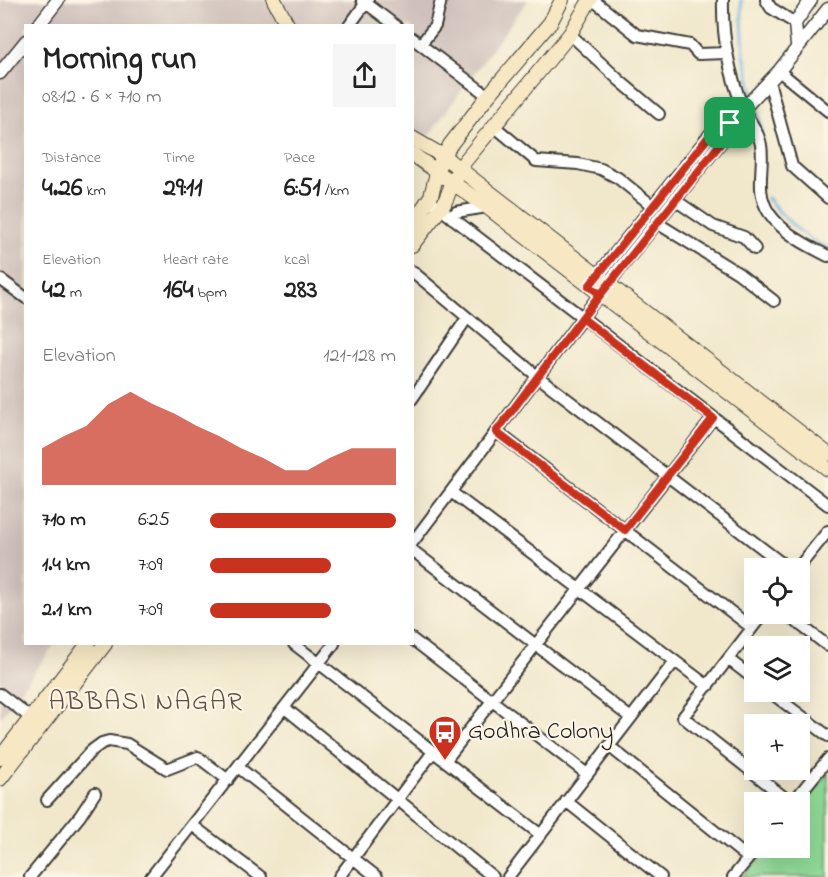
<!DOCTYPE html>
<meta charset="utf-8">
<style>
:root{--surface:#fff;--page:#f6f6f6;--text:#222;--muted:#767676;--accent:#c8321e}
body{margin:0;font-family:"Indie Flower",sans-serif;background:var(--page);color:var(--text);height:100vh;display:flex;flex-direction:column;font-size:22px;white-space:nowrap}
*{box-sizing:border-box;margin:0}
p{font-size:20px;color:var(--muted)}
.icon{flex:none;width:33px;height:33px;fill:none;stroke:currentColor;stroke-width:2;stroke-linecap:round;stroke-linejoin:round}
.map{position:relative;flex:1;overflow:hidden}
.details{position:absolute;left:24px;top:24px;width:390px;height:621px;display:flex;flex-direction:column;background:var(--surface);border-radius:0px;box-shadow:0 6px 24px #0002}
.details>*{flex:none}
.fabs{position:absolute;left:744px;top:558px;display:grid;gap:12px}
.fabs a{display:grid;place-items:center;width:66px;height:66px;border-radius:0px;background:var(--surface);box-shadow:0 6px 24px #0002;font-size:30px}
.pin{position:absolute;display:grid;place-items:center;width:51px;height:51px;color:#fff;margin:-26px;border-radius:12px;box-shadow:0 3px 9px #0006}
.round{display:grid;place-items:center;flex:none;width:63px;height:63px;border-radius:0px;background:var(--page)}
.head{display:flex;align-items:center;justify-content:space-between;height:102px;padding:0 18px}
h1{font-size:33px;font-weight:800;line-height:45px}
.stats{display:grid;grid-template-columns:repeat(3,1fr);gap:9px;height:102px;padding:6px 18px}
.stats div{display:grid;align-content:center}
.stats b{font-size:26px;font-weight:800}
.stats small{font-size:16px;font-weight:400}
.stats p{font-size:16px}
.chart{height:168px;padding:12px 18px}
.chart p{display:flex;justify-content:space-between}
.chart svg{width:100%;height:108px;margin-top:6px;fill:var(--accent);opacity:.7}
ul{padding:0 18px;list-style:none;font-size:20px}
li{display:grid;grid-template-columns:96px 72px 1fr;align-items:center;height:45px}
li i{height:15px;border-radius:8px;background:var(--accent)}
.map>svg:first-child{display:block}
.industrial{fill:#cfc0bb}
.green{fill:#8ed894;stroke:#557a58;stroke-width:1.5}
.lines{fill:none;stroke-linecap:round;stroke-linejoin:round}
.stream{stroke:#68b0df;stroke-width:3}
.minor-casing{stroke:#3c3b36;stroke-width:14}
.tertiary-casing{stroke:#3c3b36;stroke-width:15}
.secondary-casing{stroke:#3c3b36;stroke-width:16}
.minor{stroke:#fff;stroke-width:10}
.tertiary{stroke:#fff;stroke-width:12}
.secondary{stroke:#f7e8c3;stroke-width:14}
.route-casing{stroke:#fff;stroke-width:12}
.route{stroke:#c8321e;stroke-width:8}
.labels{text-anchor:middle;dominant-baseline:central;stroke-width:4.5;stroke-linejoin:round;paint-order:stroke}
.poi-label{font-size:24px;fill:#1c1c1c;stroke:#fcf5e5;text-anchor:start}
.neighbourhood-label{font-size:26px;letter-spacing:1.5px;fill:#614d43;stroke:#fcf5e5}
</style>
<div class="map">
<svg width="828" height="877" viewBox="0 0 828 877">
<rect width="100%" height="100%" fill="#fcf5e5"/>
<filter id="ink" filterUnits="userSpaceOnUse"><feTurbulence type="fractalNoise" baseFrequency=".0167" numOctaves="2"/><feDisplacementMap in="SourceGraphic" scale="12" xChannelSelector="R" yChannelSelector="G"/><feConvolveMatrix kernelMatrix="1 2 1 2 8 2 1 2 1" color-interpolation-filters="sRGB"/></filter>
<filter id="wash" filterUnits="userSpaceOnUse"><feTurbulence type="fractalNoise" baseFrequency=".008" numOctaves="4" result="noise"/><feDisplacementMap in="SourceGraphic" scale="24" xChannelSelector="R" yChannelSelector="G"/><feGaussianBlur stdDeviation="1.35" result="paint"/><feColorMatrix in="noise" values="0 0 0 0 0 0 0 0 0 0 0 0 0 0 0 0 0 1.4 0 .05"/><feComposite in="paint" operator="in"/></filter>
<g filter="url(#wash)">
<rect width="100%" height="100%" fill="#f1e8cc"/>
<path class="industrial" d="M0,0H528L413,157L412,26H26V644H55L0,718Z"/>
<path class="green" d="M828,773V877H742L767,848H800V808Z"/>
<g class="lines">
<path class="stream" d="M741,0L744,55L753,93
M756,102L762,131
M767,198C785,219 803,238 828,248"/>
</g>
</g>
<g filter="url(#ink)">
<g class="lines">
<defs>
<path id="minor" d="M362,0L396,26
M593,0L637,35L690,45L698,54L727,53
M723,0C722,36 730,75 743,108C749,121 759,131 761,145C765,168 754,190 769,213C783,233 806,245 828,256
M766,0L771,8L795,23
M349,26L368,0
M570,34L620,81L659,114
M412,38L488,96
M421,44L435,26L441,0
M779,71L828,111
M769,81L792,166L828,198
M494,126L536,161L578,164L601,169L618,178L654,207
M429,200L828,505
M675,200L713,226L744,237L755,249
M452,218L456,212L487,207
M657,223L738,273L774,301
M412,271L537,376L788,568
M0,279L26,298
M412,399L467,318
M496,431L752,628
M451,492L708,686
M412,543L600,294
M412,550L631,718
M798,568L828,531
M763,614L683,717L790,802
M786,614L828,646
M412,639L587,774
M294,644L541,835
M728,659L754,679
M770,692L828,736
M0,694L36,722
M285,708L493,877
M609,746L748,858
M445,761L713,418
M238,767L377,877
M47,800L91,751L102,743L109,741L127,744L167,769L198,757L228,780
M566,801L661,877
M793,802L828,759
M192,825L261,877
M30,877L80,816L95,793
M151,877L334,644
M339,877L433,752
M508,877L675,661
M733,877L757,848"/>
<path id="tertiary" d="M38,26L58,0
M797,45L795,23L811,0
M0,73L26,41
M592,283L718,125L730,123
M602,291L727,134L730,123L779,71L828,9"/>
<path id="secondary" d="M274,0L288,26
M412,138L443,156L828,454
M412,154L487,207L828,469
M412,225L431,196L439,165L450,145L488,96L550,23L562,0
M412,245L444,204L455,177L465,161L570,34L590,0
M0,758L88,644
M0,779L105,644"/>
</defs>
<use href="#minor" class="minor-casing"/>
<use href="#tertiary" class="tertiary-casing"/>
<use href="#secondary" class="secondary-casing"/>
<use href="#minor" class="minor"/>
<use href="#tertiary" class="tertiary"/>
<use href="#secondary" class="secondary"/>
</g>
</g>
<g class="lines" filter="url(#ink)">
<defs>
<path id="route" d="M730,123L718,125L589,286L600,294L496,432L625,530L713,418L582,318L728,134L730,123"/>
</defs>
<use href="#route" class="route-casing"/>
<use href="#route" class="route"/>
</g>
<defs>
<symbol id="bus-pin" viewBox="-11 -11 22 30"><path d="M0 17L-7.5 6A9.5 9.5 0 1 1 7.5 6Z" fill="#c8321e" stroke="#fcf5e5"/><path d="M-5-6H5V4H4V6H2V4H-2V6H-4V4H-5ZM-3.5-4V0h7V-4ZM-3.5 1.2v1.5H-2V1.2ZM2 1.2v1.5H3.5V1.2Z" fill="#fff"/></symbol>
</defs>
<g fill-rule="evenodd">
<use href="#bus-pin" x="426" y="713" width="38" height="52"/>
</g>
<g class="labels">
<g class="poi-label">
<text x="468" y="732">Godhra Colony</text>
</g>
<g class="neighbourhood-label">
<text x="146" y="703">ABBASI NAGAR</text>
</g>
</g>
</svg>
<div class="fabs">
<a><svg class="icon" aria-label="locate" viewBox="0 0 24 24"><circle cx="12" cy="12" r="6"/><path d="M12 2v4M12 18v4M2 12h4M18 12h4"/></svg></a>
<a><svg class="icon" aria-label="layers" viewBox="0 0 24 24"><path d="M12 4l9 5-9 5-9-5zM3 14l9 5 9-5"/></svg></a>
<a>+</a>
<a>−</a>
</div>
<div class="pin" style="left:730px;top:123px;background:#1e9e55"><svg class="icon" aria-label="arrive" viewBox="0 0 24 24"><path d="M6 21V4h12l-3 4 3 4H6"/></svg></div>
<section class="details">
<div class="head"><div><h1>Morning run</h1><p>08:12 · 6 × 710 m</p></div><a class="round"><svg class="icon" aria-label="share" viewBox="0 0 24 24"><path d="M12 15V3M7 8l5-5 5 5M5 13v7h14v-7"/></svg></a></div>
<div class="stats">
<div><p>Distance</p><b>4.26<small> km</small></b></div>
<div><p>Time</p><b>29:11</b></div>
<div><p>Pace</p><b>6:51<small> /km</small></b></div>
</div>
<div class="stats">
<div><p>Elevation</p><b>42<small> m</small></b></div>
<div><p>Heart rate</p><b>164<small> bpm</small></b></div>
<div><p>kcal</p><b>283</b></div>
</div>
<div class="chart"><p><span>Elevation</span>121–128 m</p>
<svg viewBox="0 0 160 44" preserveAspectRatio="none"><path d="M0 44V29L10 24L20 20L30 11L40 6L50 11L60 15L70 20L80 24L90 29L100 33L110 38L120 38L130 33L140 29L150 29L160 29V44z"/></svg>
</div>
<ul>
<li><b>710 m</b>6:25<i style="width:100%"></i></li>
<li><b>1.4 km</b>7:09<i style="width:65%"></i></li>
<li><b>2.1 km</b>7:09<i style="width:65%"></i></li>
</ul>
</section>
</div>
